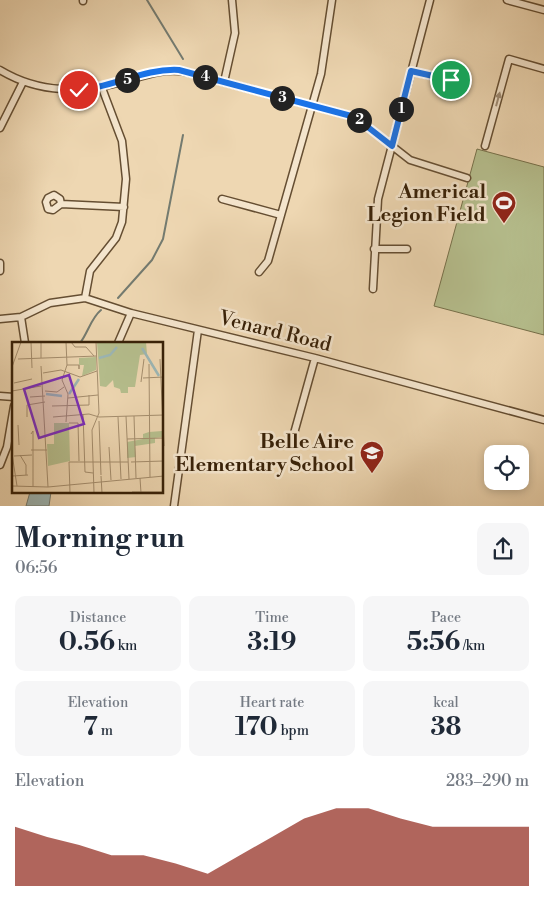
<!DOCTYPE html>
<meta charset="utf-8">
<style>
:root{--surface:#fff;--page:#f6f6f7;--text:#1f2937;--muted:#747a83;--accent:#8f2418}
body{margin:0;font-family:"Libre Bodoni",serif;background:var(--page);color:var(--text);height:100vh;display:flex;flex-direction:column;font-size:19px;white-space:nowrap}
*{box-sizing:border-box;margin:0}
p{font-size:16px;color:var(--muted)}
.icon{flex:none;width:28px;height:28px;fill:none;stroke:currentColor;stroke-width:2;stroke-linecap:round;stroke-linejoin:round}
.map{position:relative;height:506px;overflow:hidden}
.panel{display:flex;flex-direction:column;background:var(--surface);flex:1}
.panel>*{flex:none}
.tools{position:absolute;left:484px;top:445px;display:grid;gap:10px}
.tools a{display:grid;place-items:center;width:45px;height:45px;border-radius:10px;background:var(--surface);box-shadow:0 2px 8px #0003;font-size:25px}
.pin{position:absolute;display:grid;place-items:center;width:42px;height:42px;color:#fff;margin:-21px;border:2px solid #fff;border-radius:50%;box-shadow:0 1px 5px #0007}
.km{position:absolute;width:25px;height:25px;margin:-12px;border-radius:50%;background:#222;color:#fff;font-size:14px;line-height:25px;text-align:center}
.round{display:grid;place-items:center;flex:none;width:52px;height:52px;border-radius:10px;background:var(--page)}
.head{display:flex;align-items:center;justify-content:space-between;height:85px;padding:0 15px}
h1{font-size:28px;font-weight:700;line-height:38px}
.stats{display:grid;grid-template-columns:repeat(3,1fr);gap:8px;height:85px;padding:5px 15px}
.stats div{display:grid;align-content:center;border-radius:10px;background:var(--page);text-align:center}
.stats b{font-size:25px;font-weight:700}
.stats small{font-size:14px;font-weight:400}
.stats p{font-size:14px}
.chart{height:140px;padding:10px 15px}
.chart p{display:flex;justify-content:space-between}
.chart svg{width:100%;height:90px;margin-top:5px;fill:var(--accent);opacity:.7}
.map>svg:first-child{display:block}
.green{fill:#b6bf8e;stroke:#76704a}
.water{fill:#9cb7b6;stroke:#747b70}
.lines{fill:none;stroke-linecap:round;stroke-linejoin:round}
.stream{stroke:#747b70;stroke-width:2}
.street-casing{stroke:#654e32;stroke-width:9}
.street{stroke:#f4e5cd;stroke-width:6}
.oneway{fill:#9f8c74}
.route-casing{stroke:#fff;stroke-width:10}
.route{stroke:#1a73e8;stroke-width:6}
.labels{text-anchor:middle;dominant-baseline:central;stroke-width:5;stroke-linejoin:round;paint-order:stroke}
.poi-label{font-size:20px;font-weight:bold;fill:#372007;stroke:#f4e5cd;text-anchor:end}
.street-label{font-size:20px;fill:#372007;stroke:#f4e5cd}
.inset-river{fill:none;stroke:#9cb7b6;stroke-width:2.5}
.inset-road{fill:none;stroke:#a58e6e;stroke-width:1}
.view{fill:#7b2cbf;fill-opacity:0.15;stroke:#7b2cbf;stroke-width:2.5}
.inset-edge{fill:none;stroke:#372007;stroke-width:2.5}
</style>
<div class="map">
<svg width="544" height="506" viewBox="0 0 544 506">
<rect width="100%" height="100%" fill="#eed7b2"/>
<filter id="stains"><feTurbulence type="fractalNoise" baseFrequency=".004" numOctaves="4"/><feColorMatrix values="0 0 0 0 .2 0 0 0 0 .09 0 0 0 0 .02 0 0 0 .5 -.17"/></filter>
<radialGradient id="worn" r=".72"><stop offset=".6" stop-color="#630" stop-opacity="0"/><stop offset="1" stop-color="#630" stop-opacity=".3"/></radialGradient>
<path class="green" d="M477,149L544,167V335L434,306Z"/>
<path class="water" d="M30,492H51L49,506H26Z"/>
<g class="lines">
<path class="stream" d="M147,0L183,59
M118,298L152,260L163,239L183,135
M80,343C88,333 91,318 101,310"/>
<defs>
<path id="street" d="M83,0V1
M507,0L544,10
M0,70C40,94 82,93 126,81C146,75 164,68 186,72L355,117L410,160L467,178
M411,71L451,81
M224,82L235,33L232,0
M0,128L23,82
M485,146L509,59L544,69
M222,199L281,215
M61,204L60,199L54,195L48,198L46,202L48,209L53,210L61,204L124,207
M374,249H407
M0,263V271
M259,272L268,261L321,74L332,0
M373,289L378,199L430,0
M85,298L90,271L116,238L122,222L126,179L122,141L102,88
M21,317L25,343
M0,319L21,317L50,303L85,298L131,313L315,358L544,420
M118,343L131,313
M0,396L14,397
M286,445L293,437L315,358
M0,465L7,447L14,406
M174,506L198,330"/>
</defs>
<use href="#street" class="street-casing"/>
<use href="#street" class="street"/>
</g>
<defs><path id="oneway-solid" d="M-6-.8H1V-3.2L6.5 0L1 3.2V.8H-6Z" transform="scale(1.25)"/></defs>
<use class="oneway" href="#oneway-solid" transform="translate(498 99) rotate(-75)"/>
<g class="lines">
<defs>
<path id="route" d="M79,90C113,87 145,68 179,70L355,117L392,146L411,71L451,80"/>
</defs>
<use href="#route" class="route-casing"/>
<use href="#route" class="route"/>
</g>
<defs>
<symbol id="stadium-pin" viewBox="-11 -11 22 30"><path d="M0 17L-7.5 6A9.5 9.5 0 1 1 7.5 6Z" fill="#8f2418" stroke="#f4e5cd"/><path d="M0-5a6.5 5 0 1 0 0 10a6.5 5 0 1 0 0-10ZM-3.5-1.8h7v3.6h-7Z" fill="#fff"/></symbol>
<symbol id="school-pin" viewBox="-11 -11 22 30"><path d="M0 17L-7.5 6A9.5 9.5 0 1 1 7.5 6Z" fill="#8f2418" stroke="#f4e5cd"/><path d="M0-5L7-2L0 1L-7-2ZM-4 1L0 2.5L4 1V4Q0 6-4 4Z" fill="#fff"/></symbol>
</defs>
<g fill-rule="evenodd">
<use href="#stadium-pin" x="490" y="189" width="28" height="38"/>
<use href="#school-pin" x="358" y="439" width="28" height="38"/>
</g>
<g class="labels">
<g class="poi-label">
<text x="486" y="192">Americal<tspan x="486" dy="23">Legion Field</tspan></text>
<text x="354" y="442">Belle Aire<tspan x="354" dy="23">Elementary School</tspan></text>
</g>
<g class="street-label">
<text transform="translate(275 332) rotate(14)">Venard Road</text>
</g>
</g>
<g transform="translate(12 342)">
<rect width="151" height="151" fill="#eed7b2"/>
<path d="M85,0H134L135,12L128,13L123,45H116V51H109L108,47L102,45L101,38L94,45L88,44ZM84,15V28L70,34L72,23H67V16ZM42,81H57L58,119L36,124L35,102H42ZM150,89L151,95L143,96V101L123,104L124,115L115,116V100L131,97V92L137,90Z" fill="#b6bf8e"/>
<path class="inset-river" d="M130,6L147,34M87,16L98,13L105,5M34,52L50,54M57,52L67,37"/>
<path class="inset-road" d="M19,0L20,26M29,0V16M54,0L55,23L50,38L56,52L54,80M59,0L63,5H74L82,14M6,17L85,14M148,17L152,104M137,22L138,135M55,23H67V27V23M29,24L36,145M0,25L9,0M31,31L49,28L68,35L85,29M131,36L152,35M129,40L132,17M2,41L20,37M0,49L29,44M33,49L45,50L52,45M18,55L33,54M56,56L86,53M40,64L77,63V53M71,72L73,130L81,131M114,74L117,137M122,74L124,136M15,75V63L33,60M41,75L77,72L87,75L152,73M106,75L109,137M87,79L89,133M57,81H66L67,119M6,83L7,103M19,92L21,89V145M115,97L152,96M97,105L99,138M19,108H35M0,112L5,144M8,113L14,123V133M2,114L20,113M119,120L152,119M0,134L16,133M89,134L90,151M128,136L129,151M0,144L36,145L152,134M120,150H152M58,151L57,120H116M82,151L80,88L87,71L84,0"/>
<path class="view" d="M57,33L72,82L27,96L12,47Z"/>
<rect width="151" height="151" class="inset-edge"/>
</g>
<rect width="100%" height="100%" filter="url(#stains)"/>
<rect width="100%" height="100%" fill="url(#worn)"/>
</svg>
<div class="tools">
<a><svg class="icon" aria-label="locate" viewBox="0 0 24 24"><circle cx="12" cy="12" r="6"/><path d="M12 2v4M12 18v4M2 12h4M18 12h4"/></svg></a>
</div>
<div class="pin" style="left:451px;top:80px;background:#1e9e55"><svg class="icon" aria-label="arrive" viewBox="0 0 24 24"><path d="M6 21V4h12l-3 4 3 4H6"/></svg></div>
<div class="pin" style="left:79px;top:90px;background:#d93025"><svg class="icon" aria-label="check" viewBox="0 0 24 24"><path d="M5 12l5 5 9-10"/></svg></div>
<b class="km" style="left:401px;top:109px">1</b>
<b class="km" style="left:359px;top:120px">2</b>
<b class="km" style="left:282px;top:98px">3</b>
<b class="km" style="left:205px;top:77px">4</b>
<b class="km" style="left:127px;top:80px">5</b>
</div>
<section class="panel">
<div class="head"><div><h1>Morning run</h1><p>06:56</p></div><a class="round"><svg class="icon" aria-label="share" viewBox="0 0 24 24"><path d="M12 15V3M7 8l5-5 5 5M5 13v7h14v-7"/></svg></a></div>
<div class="stats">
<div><p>Distance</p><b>0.56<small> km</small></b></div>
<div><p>Time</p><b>3:19</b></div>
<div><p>Pace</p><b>5:56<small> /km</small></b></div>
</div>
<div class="stats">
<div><p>Elevation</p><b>7<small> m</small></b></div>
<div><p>Heart rate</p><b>170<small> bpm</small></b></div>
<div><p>kcal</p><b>38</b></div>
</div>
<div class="chart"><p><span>Elevation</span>283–290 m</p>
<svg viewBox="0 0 160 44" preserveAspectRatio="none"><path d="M0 44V15L10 20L20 24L30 29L40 29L50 33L60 38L70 29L80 20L90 11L100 6L110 6L120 11L130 15L140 15L150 15L160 15V44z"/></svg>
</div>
</section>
